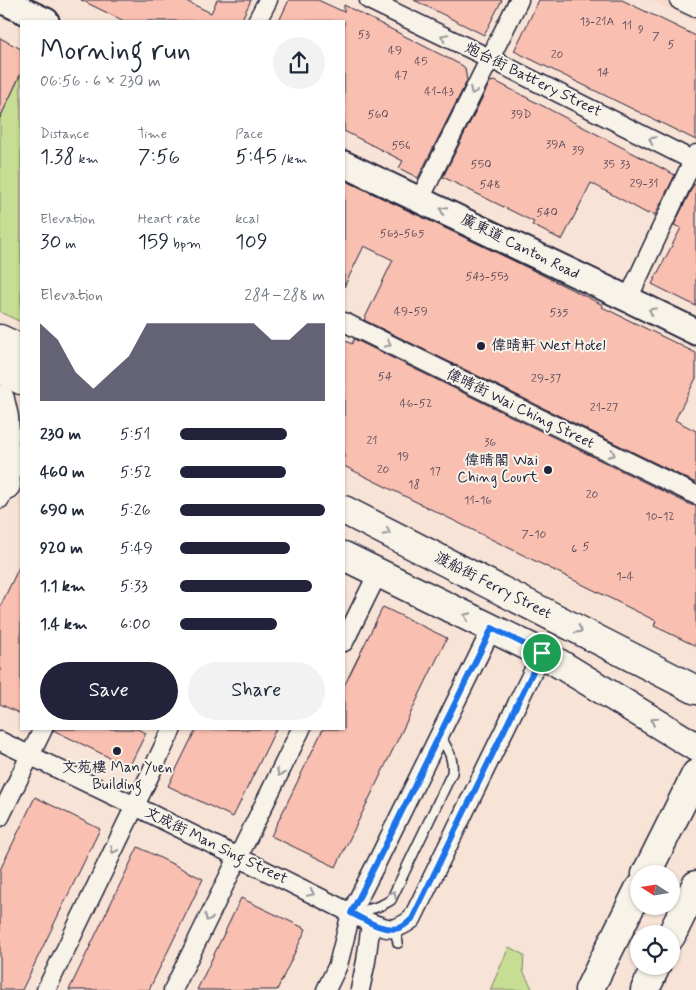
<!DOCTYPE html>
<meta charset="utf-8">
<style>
:root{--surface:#fff;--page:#f2f2f3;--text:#1f2937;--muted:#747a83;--accent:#22223b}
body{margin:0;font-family:Mynerve,"LXGW WenKai TC",sans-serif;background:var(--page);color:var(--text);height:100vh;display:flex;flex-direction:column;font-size:19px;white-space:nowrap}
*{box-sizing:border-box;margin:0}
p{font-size:16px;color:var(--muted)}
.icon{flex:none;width:28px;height:28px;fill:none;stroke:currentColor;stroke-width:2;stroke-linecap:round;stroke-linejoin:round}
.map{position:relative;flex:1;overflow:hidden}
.panel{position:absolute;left:20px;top:20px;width:325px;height:710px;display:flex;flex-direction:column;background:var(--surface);border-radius:0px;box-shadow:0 1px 4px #0004}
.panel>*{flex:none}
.needle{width:32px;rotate:282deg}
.controls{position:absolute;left:630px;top:865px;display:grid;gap:10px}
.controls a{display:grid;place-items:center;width:50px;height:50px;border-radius:50%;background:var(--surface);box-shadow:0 1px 4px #0004;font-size:25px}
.pin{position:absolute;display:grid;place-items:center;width:42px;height:42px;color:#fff;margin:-21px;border:2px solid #fff;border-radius:50%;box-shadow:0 1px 5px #0007}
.round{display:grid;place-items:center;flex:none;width:52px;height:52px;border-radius:26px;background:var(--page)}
.headline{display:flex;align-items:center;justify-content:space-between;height:85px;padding:0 20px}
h1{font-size:28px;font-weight:600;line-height:38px}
.figures{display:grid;grid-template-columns:repeat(3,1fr);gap:8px;height:85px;padding:5px 20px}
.figures div{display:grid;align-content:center}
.figures b{font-size:21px;font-weight:600}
.figures small{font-size:14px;font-weight:400}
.figures p{font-size:14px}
.chart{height:140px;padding:10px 20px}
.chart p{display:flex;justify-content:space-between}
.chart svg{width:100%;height:90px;margin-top:5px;fill:var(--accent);opacity:.7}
.primary-button{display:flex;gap:10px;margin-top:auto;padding:10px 20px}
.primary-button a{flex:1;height:58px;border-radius:30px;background:var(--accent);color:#fff;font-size:20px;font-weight:600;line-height:58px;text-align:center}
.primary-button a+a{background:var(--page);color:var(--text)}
ul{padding:0 20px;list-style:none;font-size:16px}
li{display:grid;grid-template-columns:80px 60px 1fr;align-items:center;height:38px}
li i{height:12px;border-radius:6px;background:var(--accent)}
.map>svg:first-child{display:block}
.built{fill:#f8d8cb}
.green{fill:#c7dd93;stroke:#748067}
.building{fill:#f9bfb0;stroke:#22223b}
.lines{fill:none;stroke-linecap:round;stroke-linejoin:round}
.lane-casing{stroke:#22223b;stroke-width:12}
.street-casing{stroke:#22223b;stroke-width:21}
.secondary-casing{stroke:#22223b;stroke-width:29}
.primary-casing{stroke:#22223b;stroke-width:31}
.lane{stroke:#f7f3e8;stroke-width:9}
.street{stroke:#f7f3e8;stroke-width:18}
.secondary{stroke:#f7f3e8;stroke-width:25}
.primary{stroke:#f7f3e8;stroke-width:28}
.oneway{stroke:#97959a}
.route-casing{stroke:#fff;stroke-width:10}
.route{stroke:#1a73e8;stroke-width:6}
.poi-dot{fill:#22223b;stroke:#f7f3e8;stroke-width:2}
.labels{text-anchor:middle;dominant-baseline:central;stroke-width:4;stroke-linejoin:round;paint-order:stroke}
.number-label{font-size:12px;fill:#584958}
.street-label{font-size:15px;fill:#22223b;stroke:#f7f3e8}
.poi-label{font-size:15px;fill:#22223b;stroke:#f7f3e8;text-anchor:start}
</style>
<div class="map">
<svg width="696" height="990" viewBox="0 0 696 990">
<rect width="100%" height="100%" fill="#f8e3d7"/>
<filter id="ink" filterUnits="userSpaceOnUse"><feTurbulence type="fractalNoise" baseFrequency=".02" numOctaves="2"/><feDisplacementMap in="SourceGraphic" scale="10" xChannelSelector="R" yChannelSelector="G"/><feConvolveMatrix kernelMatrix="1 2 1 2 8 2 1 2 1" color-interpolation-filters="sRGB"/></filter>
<g filter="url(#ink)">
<path class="built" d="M651,0H696V22Z"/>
<path class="green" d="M21,74V322L0,312V118Z
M509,947L524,955L523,971L533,990H490Z"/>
<path class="building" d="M81,0H184L211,13L217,0H251L241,21H124Z
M289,0H318L344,12V5L463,66L465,68L467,81L418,178L399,168L403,161L344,131V21H279Z
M414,0H502L484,35Z
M539,0H622L696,36V140L514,51Z
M0,38L21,49V73L0,118Z
M495,81L675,175L655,215L649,212L648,214L591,183L562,240L532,225L534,222L443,177L490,82Z
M344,180L514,261L603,305L602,307L696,353V378L675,420L696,431V483L364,320L393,260L364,246L344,287Z
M694,184L696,185V306L652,284L681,228L674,225Z
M354,339L691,505L696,506V646L654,626L656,621L344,466V340L352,344Z
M21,563V714L0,704V607Z
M383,607L447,638L336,867L271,836L323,729H344V686Z
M54,729H137L146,733L129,767L53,730Z
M196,729H276L233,817L168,786Z
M35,797L100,829L22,990H0V870Z
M138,847L203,879L149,990H69Z
M241,898L306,929L277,990H197Z"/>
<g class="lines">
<defs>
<path id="lane" d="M353,912C367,910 379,908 391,900L452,773C454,757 447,749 440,735
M395,928L398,943"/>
<path id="street" d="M369,0L489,58L696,162
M679,0L696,8
M257,21L268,0
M420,199L519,0
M628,299L696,154
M344,322L696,495
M0,499L21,453
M344,642L378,573
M0,741L135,806L371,923C390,930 395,932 412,919L542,653
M0,817L43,729
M46,990L172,729
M173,990L301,729
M326,990L338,965L351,913L378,860L492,628
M360,990L366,961L371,923"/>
<path id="secondary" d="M1,0L46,21
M344,164L628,299L696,332"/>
<path id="primary" d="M0,339L21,349
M0,368L21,380
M0,399L4,417L5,432L4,447L6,485
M344,510L696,690
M344,556L542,653L696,747
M646,874L696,774
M671,936L696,885
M589,990L639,889
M645,990L656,966"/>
</defs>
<use href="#lane" class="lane-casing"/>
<use href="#street" class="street-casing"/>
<use href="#secondary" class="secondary-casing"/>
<use href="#primary" class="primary-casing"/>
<use href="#lane" class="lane"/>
<use href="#street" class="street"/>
<use href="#secondary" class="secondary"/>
<use href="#primary" class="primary"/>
</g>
<defs><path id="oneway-chevron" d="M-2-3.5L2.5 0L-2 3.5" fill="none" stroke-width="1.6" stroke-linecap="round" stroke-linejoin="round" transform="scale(1.25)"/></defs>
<g class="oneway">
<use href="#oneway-chevron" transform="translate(444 37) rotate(-154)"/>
<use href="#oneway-chevron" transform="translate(473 91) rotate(116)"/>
<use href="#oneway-chevron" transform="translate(652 140) rotate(-153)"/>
<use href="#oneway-chevron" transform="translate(443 210) rotate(-154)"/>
<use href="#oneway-chevron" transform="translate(652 311) rotate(-154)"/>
<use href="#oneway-chevron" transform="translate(388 344) rotate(26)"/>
<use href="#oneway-chevron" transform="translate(612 454) rotate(26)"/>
<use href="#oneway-chevron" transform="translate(387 532) rotate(27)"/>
<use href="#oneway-chevron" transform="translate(467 616) rotate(-154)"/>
<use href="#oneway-chevron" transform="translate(579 630) rotate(27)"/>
<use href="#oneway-chevron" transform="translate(654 721) rotate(-149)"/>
<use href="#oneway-chevron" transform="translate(280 773) rotate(116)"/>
<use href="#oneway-chevron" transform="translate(114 850) rotate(116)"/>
<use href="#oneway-chevron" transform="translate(311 893) rotate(26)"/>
<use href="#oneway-chevron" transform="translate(393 894) rotate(-60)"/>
<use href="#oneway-chevron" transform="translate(208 918) rotate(116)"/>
</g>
</g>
<g class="lines" filter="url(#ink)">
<defs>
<path id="route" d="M492,628L542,653L412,919C408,922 404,927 399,928C383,932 365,920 351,913L378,860Z"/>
</defs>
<use href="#route" class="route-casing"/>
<use href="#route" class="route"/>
</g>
<g class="poi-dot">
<circle cx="481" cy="346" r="5"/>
<circle cx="548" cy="470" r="5"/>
<circle cx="117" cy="751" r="5"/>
</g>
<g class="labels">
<g class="number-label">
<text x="597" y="22">13-21A</text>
<text x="627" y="26">11</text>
<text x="641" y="30">9</text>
<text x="364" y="35">53</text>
<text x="656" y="37">7</text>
<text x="671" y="45">5</text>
<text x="395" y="51">49</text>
<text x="557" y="55">20</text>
<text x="421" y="62">45</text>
<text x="603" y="73">14</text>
<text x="401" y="76">47</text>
<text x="439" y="92">41-43</text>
<text x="378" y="115">560</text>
<text x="521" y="115">39D</text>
<text x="556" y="145">39A</text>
<text x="401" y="146">556</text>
<text x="578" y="151">39</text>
<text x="481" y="165">550</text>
<text x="609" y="165">35</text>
<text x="625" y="165">33</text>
<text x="644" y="184">29-31</text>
<text x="490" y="185">548</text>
<text x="547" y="213">540</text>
<text x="402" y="234">563-565</text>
<text x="487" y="277">543-553</text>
<text x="411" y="312">49-59</text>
<text x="559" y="313">535</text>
<text x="385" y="377">54</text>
<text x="546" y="379">29-37</text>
<text x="416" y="404">46-52</text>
<text x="604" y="408">21-27</text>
<text x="372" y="441">21</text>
<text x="490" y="443">36</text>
<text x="403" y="457">19</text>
<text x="383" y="470">20</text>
<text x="435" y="472">17</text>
<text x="414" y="485">18</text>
<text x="592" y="495">20</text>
<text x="478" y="501">11-16</text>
<text x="660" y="517">10-12</text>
<text x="534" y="535">7-10</text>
<text x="586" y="547">5</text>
<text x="574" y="549">6</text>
<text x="625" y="577">1-4</text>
</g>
<g class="street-label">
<text transform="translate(533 80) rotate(26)">炮台街 Battery Street</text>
<text transform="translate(520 247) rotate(26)">廣東道 Canton Road</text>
<text transform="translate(520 409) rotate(26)">偉晴街 Wai Ching Street</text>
<text transform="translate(493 586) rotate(27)">渡船街 Ferry Street</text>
<text transform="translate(216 846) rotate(26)">文成街 Man Sing Street</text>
</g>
<g class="poi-label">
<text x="491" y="346">偉晴軒 West Hotel</text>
<text x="538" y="461" text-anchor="end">偉晴閣 Wai<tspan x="538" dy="17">Ching Court</tspan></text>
<text x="117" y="768" text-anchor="middle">文苑樓 Man Yuen<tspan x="117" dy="17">Building</tspan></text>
</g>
</g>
</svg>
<div class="controls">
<a><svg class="needle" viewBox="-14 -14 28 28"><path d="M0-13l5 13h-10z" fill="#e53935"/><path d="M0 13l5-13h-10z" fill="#747a83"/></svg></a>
<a><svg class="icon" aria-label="locate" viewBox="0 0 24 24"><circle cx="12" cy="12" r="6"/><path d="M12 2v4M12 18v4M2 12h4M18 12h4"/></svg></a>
</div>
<div class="pin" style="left:542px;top:653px;background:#1e9e55"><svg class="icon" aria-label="arrive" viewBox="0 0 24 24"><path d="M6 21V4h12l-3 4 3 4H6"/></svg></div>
<section class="panel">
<div class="headline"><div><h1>Morning run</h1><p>06:56 · 6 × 230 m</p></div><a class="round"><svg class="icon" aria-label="share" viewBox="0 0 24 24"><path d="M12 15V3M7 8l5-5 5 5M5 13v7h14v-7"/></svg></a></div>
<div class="figures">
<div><p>Distance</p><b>1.38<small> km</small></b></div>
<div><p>Time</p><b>7:56</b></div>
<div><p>Pace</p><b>5:45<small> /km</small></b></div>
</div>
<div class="figures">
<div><p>Elevation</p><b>30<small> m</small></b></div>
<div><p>Heart rate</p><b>159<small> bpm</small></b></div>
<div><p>kcal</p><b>109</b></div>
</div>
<div class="chart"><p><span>Elevation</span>284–288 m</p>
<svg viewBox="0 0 160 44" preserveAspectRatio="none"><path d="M0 44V6L10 14L20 30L30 38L40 30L50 22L60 6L70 6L80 6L90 6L100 6L110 6L120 6L130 14L140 14L150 6L160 6V44z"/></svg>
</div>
<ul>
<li><b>230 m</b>5:51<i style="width:74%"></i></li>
<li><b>460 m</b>5:52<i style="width:73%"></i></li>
<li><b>690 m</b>5:26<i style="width:100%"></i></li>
<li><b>920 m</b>5:49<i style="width:76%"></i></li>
<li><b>1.1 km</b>5:33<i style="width:91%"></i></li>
<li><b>1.4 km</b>6:00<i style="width:67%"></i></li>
</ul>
<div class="primary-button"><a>Save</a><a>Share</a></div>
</section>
</div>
